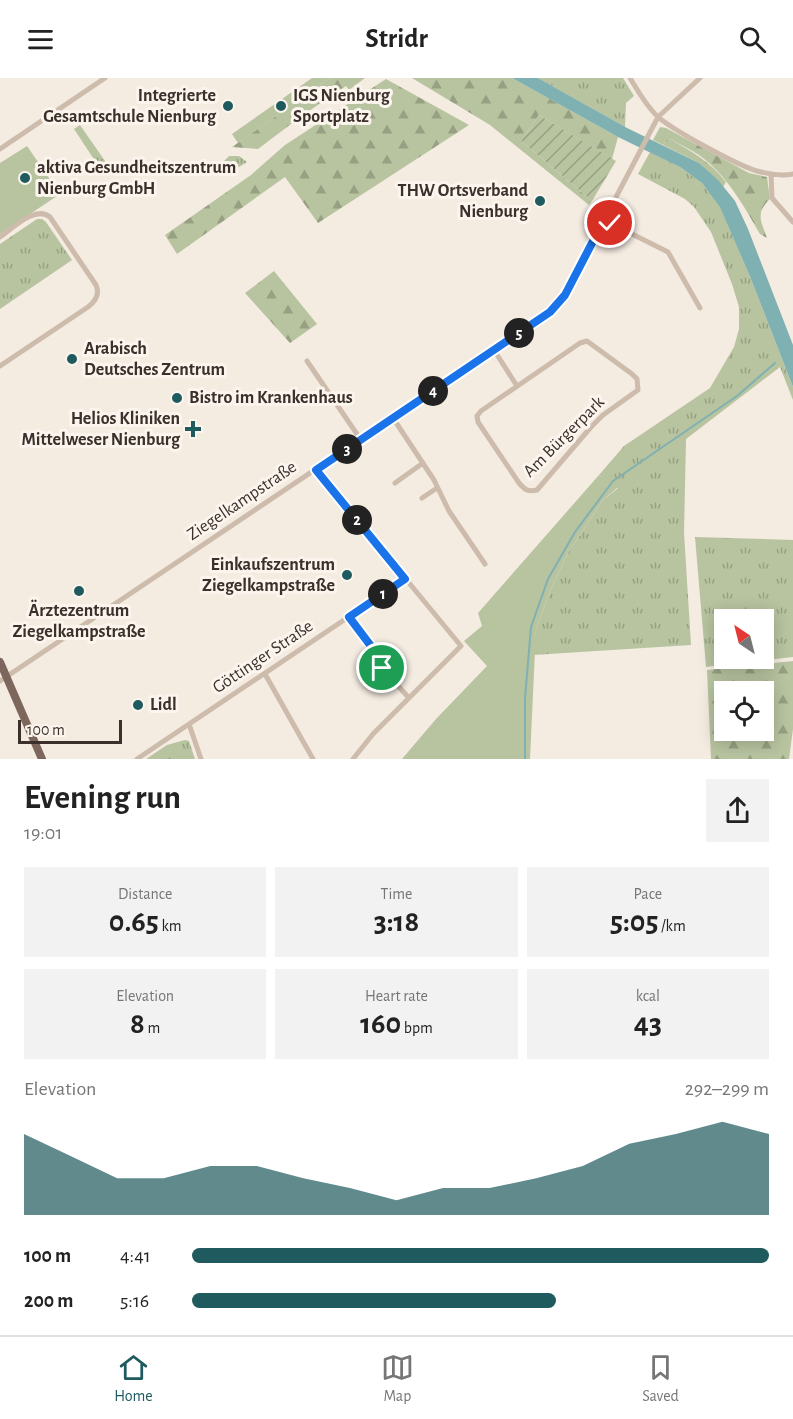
<!DOCTYPE html>
<meta charset="utf-8">
<style>
:root{--surface:#fff;--page:#f2f2f2;--text:#222;--muted:#767676;--line:#e0e0e0;--accent:#1f5a5e}
body{margin:0;font-family:"Alegreya Sans",sans-serif;background:var(--page);color:var(--text);height:100vh;display:flex;flex-direction:column;font-size:22px;white-space:nowrap}
*{box-sizing:border-box;margin:0}
p{font-size:20px;color:var(--muted)}
.icon{flex:none;width:33px;height:33px;fill:none;stroke:currentColor;stroke-width:2;stroke-linecap:round;stroke-linejoin:round}
.map{position:relative;height:681px;overflow:hidden}
.drawer{display:flex;flex-direction:column;background:var(--surface);flex:1}
.drawer>*{flex:none}
.needle{width:39px;rotate:325deg}
.tools{position:absolute;left:714px;top:531px;display:grid;gap:12px}
.tools a{display:grid;place-items:center;width:60px;height:60px;border-radius:0px;background:var(--surface);box-shadow:0 3px 15px #0003;font-size:30px}
.scale{position:absolute;left:18px;bottom:15px;width:104px;box-sizing:border-box;padding-left:6px;border:3px solid #3b302b;border-top:0;font-size:16px;line-height:21px;white-space:nowrap;color:#3b302b;-webkit-text-stroke:4px #fbf5ee;paint-order:stroke}
.pin{position:absolute;display:grid;place-items:center;width:51px;height:51px;color:#fff;margin:-26px;border:3px solid #fff;border-radius:50%;box-shadow:0 2px 6px #0007}
.km{position:absolute;width:30px;height:30px;margin:-15px;border-radius:50%;background:#222;color:#fff;font-size:16px;line-height:30px;text-align:center}
.round{display:grid;place-items:center;flex:none;width:63px;height:63px;border-radius:0px;background:var(--page)}
.overview{display:flex;align-items:center;justify-content:space-between;height:102px;padding:0 24px}
h1{font-size:33px;font-weight:600;line-height:45px}
.figures{display:grid;grid-template-columns:repeat(3,1fr);gap:9px;height:102px;padding:6px 24px}
.figures div{display:grid;align-content:center;border-radius:0px;background:var(--page);text-align:center}
.figures b{font-size:30px;font-weight:600}
.figures small{font-size:16px;font-weight:400}
.figures p{font-size:16px}
.chart{height:168px;padding:12px 24px}
.chart p{display:flex;justify-content:space-between}
.chart svg{width:100%;height:108px;margin-top:6px;fill:var(--accent);opacity:.7}
ul{padding:0 24px;list-style:none;font-size:20px}
li{display:grid;grid-template-columns:96px 72px 1fr;align-items:center;height:45px}
li i{height:15px;border-radius:8px;background:var(--accent)}
header{display:flex;justify-content:space-between;align-items:center;height:78px;padding:0 24px;background:var(--surface);font-size:27px;font-weight:600}
.menu{display:flex;justify-content:space-around;align-items:center;height:84px;border-top:2px solid var(--line);background:var(--surface);font-size:16px;color:var(--muted)}
.menu a{display:grid;justify-items:center;gap:3px}
.menu .selected{color:var(--accent)}
.map>svg:first-child{display:block}
.grass{fill:url(#grass-tufts);fill-rule:evenodd}
.forest{fill:url(#forest-firs);fill-rule:evenodd}
.park{fill:#b8c4a0}
.garden{fill:url(#garden-furrows)}
.water{fill:#7fb0b2}
.lines{fill:none;stroke-linecap:round;stroke-linejoin:round}
.stream{stroke:#7fb0b2;stroke-width:2}
.street{stroke:#cdbbac;stroke-width:5}
.primary{stroke:#7d675c;stroke-width:8}
.route-casing{stroke:#fff;stroke-width:12}
.route{stroke:#1a73e8;stroke-width:8}
.poi-dot{fill:#1f5a5e;stroke:#fbf5ee;stroke-width:2}
.labels{text-anchor:middle;dominant-baseline:central;stroke-width:6;stroke-linejoin:round;paint-order:stroke}
.poi-label{font-size:18px;font-weight:bold;fill:#3b302b;stroke:#fbf5ee;text-anchor:start}
.street-label{font-size:18px;fill:#3b302b;stroke:#fbf5ee}
</style>
<header><svg class="icon" aria-label="menu" viewBox="0 0 24 24"><path d="M4 6h16M4 12h16M4 18h16"/></svg>Stridr<svg class="icon" aria-label="search" viewBox="0 0 24 24"><circle cx="10" cy="10" r="6"/><path d="M15 15l6 6"/></svg></header>
<div class="map">
<svg width="793" height="681" viewBox="0 0 793 681">
<defs>
<pattern id="grass-tufts" width="24" height="20" patternUnits="userSpaceOnUse" patternTransform="scale(1.5)"><rect width="24" height="20" fill="#b8c4a0"/><path d="M3 7l-1-3M5 7V3M7 7l1-3M15 17l-1-3M17 17v-4M19 17l1-3" fill="none" stroke="#97a083"/></pattern>
<pattern id="forest-firs" width="22" height="20" patternUnits="userSpaceOnUse" patternTransform="scale(1.5)"><rect width="22" height="20" fill="#b8c4a0"/><path d="M5 1l3.5 6h-7zM16 11l3.5 6h-7z" fill="#97a083"/></pattern>
<pattern id="garden-furrows" width="10" height="10" patternUnits="userSpaceOnUse" patternTransform="scale(1.5)"><rect width="10" height="10" fill="#b8c4a0"/><path d="M-1 1l2-2M0 10L10 0M9 11l2-2" fill="none" stroke="#97a083"/></pattern>
</defs>
<rect width="100%" height="100%" fill="#f4ebe1"/>
<path class="grass" d="M538,0H623L634,18L626,25L625,49Z
M80,47L112,93L105,98L74,51Z
M670,61C691,73 711,84 726,104L723,109L699,85L663,67Z
M650,74L680,89L702,105L720,128L751,201L793,309V322L780,289L686,361L684,455L691,567L533,577L536,551L552,509L568,475L603,422L618,410L599,397L624,368L710,310L734,269L739,251V229L732,206L711,154L694,129L685,121L638,96Z
M229,78H239L247,84L239,89L226,92L222,85Z
M37,141H42L46,144L72,182L0,231V166Z
M695,459L793,462V579L706,589ZM724,542H764V580H724Z
M185,662L189,663L195,681H146L167,667Z"/>
<path class="forest" d="M330,0H365L349,12L346,8L303,37L258,71L232,69Z
M412,0H512L618,59L612,81L539,37L521,63L592,123L589,127L490,47Z
M386,1L469,47L318,145L285,99L177,176L165,157L251,97L285,67Z
M660,49L666,50L749,95L767,99L770,121C755,135 761,143 767,160L760,156C744,128 726,96 699,77C690,71 679,66 670,61L663,67L653,62Z
M274,193L317,246L290,265L245,215Z
M793,583V651L789,681H711L707,592ZM724,614H764V652H724Z"/>
<path class="park" d="M312,0H330L238,65L232,56Z
M27,68L60,116L0,156V85Z
M599,397L618,409L603,422L568,475L552,509L536,551L530,681H402L436,641L487,588L464,563L482,548L478,535Z"/>
<path class="garden" d="M539,37L616,83L592,123L521,63Z"/>
<path class="water" d="M512,0H538L627,50L699,85L718,102L735,123L748,151L793,267V309L751,201L720,129L702,105L680,89L618,59Z"/>
<g class="lines">
<path class="stream" d="M525,681V620L531,549L548,501L575,454L613,403L737,318L775,285"/>
<path class="street" d="M630,0C638,13 645,26 656,37C670,51 737,87 757,93C768,96 782,98 793,96
M0,71L105,0
M771,96L772,120L793,144
M604,142L668,174L700,230
M0,159C13,150 35,127 50,139L96,207C100,216 96,223 88,229L0,288
M587,263L632,296L637,301L638,312L603,337L591,349L537,412C528,414 525,412 519,405L478,344L477,338L481,333L580,265Z
M494,272L517,308
M307,283L361,362
M393,340L434,402L449,433L485,486
M316,392L461,568L373,656L353,681
M395,405L423,385
M422,420L437,410
M349,539L380,580L382,590L409,620
M265,596L313,681
M0,603L550,234L565,217L571,205L658,39L700,0
M189,646L201,681
M137,681L405,501"/>
<path class="primary" d="M0,584L42,681"/>
</g>
<g class="lines">
<defs>
<path id="route" d="M382,590L380,580L349,539L405,501L316,392L550,234L565,217L604,142L610,145"/>
</defs>
<use href="#route" class="route-casing"/>
<use href="#route" class="route"/>
</g>
<g class="poi-dot">
<circle cx="228" cy="28" r="6"/>
<circle cx="281" cy="28" r="6"/>
<circle cx="25" cy="100" r="6"/>
<circle cx="540" cy="123" r="6"/>
<circle cx="72" cy="281" r="6"/>
<circle cx="177" cy="320" r="6"/>
<path d="M190 342h6v6h6v6h-6v6h-6v-6h-6v-6h6z"/>
<circle cx="347" cy="497" r="6"/>
<circle cx="79" cy="513" r="6"/>
<circle cx="138" cy="627" r="6"/>
</g>
<g class="labels">
<g class="poi-label">
<text x="216" y="18" text-anchor="end">Integrierte<tspan x="216" dy="21">Gesamtschule Nienburg</tspan></text>
<text x="293" y="18">IGS Nienburg<tspan x="293" dy="21">Sportplatz</tspan></text>
<text x="37" y="90">aktiva Gesundheitszentrum<tspan x="37" dy="21">Nienburg GmbH</tspan></text>
<text x="528" y="113" text-anchor="end">THW Ortsverband<tspan x="528" dy="21">Nienburg</tspan></text>
<text x="84" y="271">Arabisch<tspan x="84" dy="21">Deutsches Zentrum</tspan></text>
<text x="189" y="320">Bistro im Krankenhaus</text>
<text x="180" y="341" text-anchor="end">Helios Kliniken<tspan x="180" dy="21">Mittelweser Nienburg</tspan></text>
<text x="335" y="487" text-anchor="end">Einkaufszentrum<tspan x="335" dy="21">Ziegelkampstraße</tspan></text>
<text x="79" y="533" text-anchor="middle">Ärztezentrum<tspan x="79" dy="21">Ziegelkampstraße</tspan></text>
<text x="150" y="627">Lidl</text>
</g>
<g class="street-label">
<text transform="translate(564 359) rotate(-45)">Am Bürgerpark</text>
<text transform="translate(242 423) rotate(-34)">Ziegelkampstraße</text>
<text transform="translate(263 579) rotate(-34)">Göttinger Straße</text>
</g>
</g>
</svg>
<div class="tools">
<a><svg class="needle" viewBox="-14 -14 28 28"><path d="M0-13l5 13h-10z" fill="#e53935"/><path d="M0 13l5-13h-10z" fill="#767676"/></svg></a>
<a><svg class="icon" aria-label="locate" viewBox="0 0 24 24"><circle cx="12" cy="12" r="6"/><path d="M12 2v4M12 18v4M2 12h4M18 12h4"/></svg></a>
</div>
<div class="scale">100 m</div>
<div class="pin" style="left:382px;top:590px;background:#1e9e55"><svg class="icon" aria-label="arrive" viewBox="0 0 24 24"><path d="M6 21V4h12l-3 4 3 4H6"/></svg></div>
<div class="pin" style="left:610px;top:145px;background:#d93025"><svg class="icon" aria-label="check" viewBox="0 0 24 24"><path d="M5 12l5 5 9-10"/></svg></div>
<b class="km" style="left:383px;top:516px">1</b>
<b class="km" style="left:357px;top:442px">2</b>
<b class="km" style="left:347px;top:371px">3</b>
<b class="km" style="left:433px;top:313px">4</b>
<b class="km" style="left:519px;top:255px">5</b>
</div>
<section class="drawer">
<div class="overview"><div><h1>Evening run</h1><p>19:01</p></div><a class="round"><svg class="icon" aria-label="share" viewBox="0 0 24 24"><path d="M12 15V3M7 8l5-5 5 5M5 13v7h14v-7"/></svg></a></div>
<div class="figures">
<div><p>Distance</p><b>0.65<small> km</small></b></div>
<div><p>Time</p><b>3:18</b></div>
<div><p>Pace</p><b>5:05<small> /km</small></b></div>
</div>
<div class="figures">
<div><p>Elevation</p><b>8<small> m</small></b></div>
<div><p>Heart rate</p><b>160<small> bpm</small></b></div>
<div><p>kcal</p><b>43</b></div>
</div>
<div class="chart"><p><span>Elevation</span>292–299 m</p>
<svg viewBox="0 0 160 44" preserveAspectRatio="none"><path d="M0 44V11L10 20L20 29L30 29L40 24L50 24L60 29L70 33L80 38L90 33L100 33L110 29L120 24L130 15L140 11L150 6L160 11V44z"/></svg>
</div>
<ul>
<li><b>100 m</b>4:41<i style="width:100%"></i></li>
<li><b>200 m</b>5:16<i style="width:63%"></i></li>
</ul>
</section>
<nav class="menu">
<a class="selected"><svg class="icon" aria-label="home" viewBox="0 0 24 24"><path d="M3 11l9-7 9 7M6 9v11h12V9"/></svg>Home</a>
<a><svg class="icon" aria-label="map" viewBox="0 0 24 24"><path d="M3 6l6-2 6 2 6-2v14l-6 2-6-2-6 2zM9 4v14M15 6v14"/></svg>Map</a>
<a><svg class="icon" aria-label="saved" viewBox="0 0 24 24"><path d="M7 4h10v16l-5-4-5 4z"/></svg>Saved</a>
</nav>
